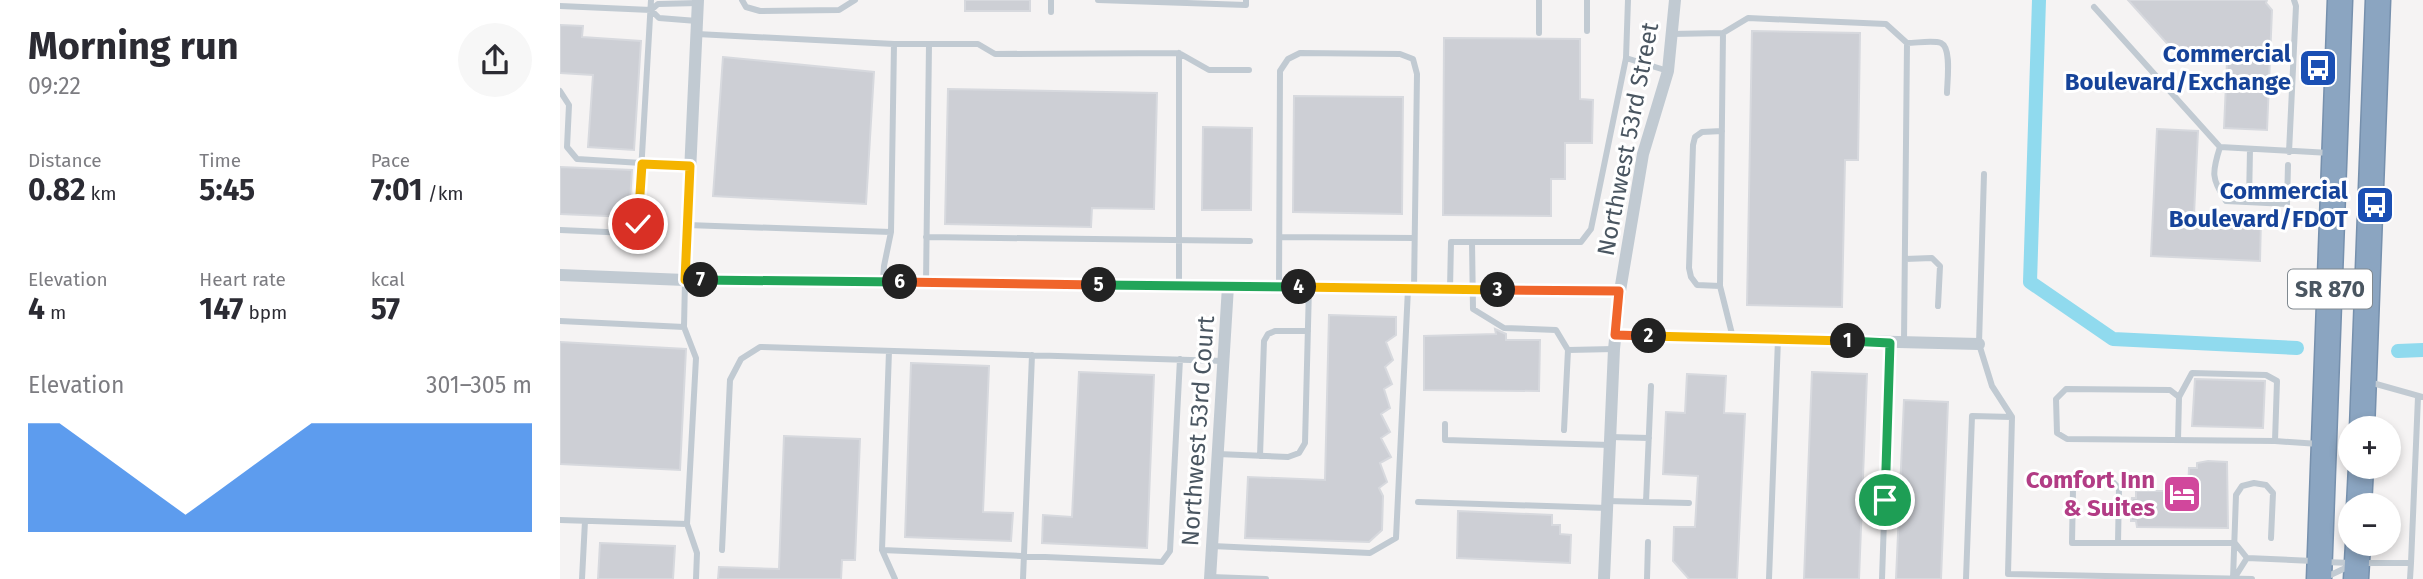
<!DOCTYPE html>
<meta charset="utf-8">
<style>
:root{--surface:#fff;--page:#f7f7f7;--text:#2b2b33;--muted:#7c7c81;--accent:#1a73e8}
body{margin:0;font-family:"Fira Sans",sans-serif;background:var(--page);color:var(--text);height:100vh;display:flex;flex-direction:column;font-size:26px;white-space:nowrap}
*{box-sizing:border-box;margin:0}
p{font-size:23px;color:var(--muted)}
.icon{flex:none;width:38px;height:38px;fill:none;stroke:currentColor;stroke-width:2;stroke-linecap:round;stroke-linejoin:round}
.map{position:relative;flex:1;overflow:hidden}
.panel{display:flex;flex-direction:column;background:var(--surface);width:560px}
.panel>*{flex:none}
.fabs{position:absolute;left:1778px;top:416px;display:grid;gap:14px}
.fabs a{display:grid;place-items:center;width:63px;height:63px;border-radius:50%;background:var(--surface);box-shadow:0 4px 10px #0003;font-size:35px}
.pin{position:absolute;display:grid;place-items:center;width:60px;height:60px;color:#fff;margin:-30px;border:4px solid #fff;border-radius:50%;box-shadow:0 2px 7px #0007}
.km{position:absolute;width:35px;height:35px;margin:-18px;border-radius:50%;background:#222;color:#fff;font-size:19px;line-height:35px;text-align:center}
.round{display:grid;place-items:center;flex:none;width:74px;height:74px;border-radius:37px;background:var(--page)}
.head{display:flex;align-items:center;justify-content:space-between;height:119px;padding:0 28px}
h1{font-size:38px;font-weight:700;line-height:52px}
.figures{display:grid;grid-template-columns:repeat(3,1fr);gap:10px;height:119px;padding:7px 28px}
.figures div{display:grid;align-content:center}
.figures b{font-size:30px;font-weight:700}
.figures small{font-size:19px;font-weight:400}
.figures p{font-size:19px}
.chart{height:196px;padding:14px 28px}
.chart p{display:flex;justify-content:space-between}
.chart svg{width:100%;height:126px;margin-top:7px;fill:var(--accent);opacity:.7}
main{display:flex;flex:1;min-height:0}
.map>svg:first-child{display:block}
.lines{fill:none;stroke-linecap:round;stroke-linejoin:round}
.canal{stroke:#90daee;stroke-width:14}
.building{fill:#cdcfd5;stroke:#d7d9de;stroke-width:2}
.highway-casing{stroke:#7690ad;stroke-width:27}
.lane{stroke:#c1cad2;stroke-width:6}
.street{stroke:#c1cad2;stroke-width:12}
.highway{stroke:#8ba5c1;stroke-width:24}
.split-1-casing{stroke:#fff;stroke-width:14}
.split-2-casing{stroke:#fff;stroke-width:14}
.split-3-casing{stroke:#fff;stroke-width:14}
.split-4-casing{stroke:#fff;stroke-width:14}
.split-5-casing{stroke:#fff;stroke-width:14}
.split-6-casing{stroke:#fff;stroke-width:14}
.split-7-casing{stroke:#fff;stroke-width:14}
.split-8-casing{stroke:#fff;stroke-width:14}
.split-1{stroke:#22a559;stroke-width:9}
.split-2{stroke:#f5b400;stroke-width:9}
.split-3{stroke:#f0652b;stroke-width:9}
.split-4{stroke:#f5b400;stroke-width:9}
.split-5{stroke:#22a559;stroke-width:9}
.split-6{stroke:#f0652b;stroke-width:9}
.split-7{stroke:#22a559;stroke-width:9}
.split-8{stroke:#f5b400;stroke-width:9}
.labels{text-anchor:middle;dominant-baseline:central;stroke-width:6;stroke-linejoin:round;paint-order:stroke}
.shield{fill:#fff;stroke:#808990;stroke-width:2}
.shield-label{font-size:23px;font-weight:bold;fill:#4a5661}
.transit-label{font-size:24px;font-weight:bold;fill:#164399;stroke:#fff;text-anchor:end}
.street-label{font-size:24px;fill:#4a5661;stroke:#fff}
.hotel-label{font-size:24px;font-weight:bold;fill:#b23c85;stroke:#fff;text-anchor:end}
</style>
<main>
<section class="panel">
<div class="head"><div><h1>Morning run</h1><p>09:22</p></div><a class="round"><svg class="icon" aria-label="share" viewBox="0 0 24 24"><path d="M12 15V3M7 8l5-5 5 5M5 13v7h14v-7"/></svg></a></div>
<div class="figures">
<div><p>Distance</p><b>0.82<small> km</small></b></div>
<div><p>Time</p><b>5:45</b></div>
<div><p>Pace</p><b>7:01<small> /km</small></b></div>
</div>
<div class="figures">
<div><p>Elevation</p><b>4<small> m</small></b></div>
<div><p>Heart rate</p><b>147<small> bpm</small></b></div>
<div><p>kcal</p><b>57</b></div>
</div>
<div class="chart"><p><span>Elevation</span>301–305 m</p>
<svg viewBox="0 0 160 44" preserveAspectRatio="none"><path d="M0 44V6L10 6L20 14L30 22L40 30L50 38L60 30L70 22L80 14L90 6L100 6L110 6L120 6L130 6L140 6L150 6L160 6V44z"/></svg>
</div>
</section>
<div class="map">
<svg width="1863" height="579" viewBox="0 0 1863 579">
<rect width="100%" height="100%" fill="#f5f3f3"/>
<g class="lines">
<path class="canal" d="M1479,0L1470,282L1553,339L1737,348
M1838,351L1863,350"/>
</g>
<path class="building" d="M405,0H470V11H405Z
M1568,0H1707L1706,3L1712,10L1707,130L1664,128L1667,62L1622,60Z
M0,25L23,26L22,37L81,41L74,150L28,147L33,75L0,73Z
M1192,31L1300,33L1298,160H1285L1282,307L1187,305Z
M884,38L1020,39V99L1033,100L1032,143H1005V179H991V216L883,215Z
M163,57L314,72L306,204L153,196Z
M388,89L597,93L594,209L532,208L531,227L385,224Z
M734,96L843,97L842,214L733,212Z
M643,127L692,128L691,210H642Z
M1597,129L1638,131L1634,215L1701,218L1700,261L1591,256Z
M0,167L72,170L69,217L0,214Z
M769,315L836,317V335L826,342L833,360L825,367L832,384L824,389L830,408L821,414L830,432L821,438L831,457L820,463L827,482L819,488L823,496L822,530L809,542L685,538L688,477L765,480Z
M935,329L946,334V340H980L979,391L864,390V336L936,334Z
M0,342L126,349L120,470L0,464Z
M351,363L429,366L423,512L453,513L451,541L345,537Z
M519,372L594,375L587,548L482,543L483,515L512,517Z
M1252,372L1307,374L1299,579H1244Z
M1127,374L1166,376L1164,413L1185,414L1177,579H1129L1113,561L1114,527H1135L1138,476L1103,474L1106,412L1125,413Z
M1635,379L1705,381L1703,428L1632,426Z
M1344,400L1388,402L1381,579H1336Z
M224,436L300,439L295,560H282L281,579H158L159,567L219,569Z
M1648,461L1667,462L1668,528L1577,527L1576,521H1571L1572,498H1576V491H1628L1629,468H1637V463Z
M898,511L992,515V525H1000V534L1011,535L1010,563L897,558Z
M40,543L115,546L113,579H38Z"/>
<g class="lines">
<defs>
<path id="highway" d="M1802,429L1818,0
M1799,506L1801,467
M1759,579L1780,0
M1796,579L1798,544"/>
</defs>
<use href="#highway" class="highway-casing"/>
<path class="lane" d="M182,0L186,7L200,11L279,10L295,0
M538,0L686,5V0
M979,0V33
M1068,0L1066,58L1108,71
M0,6L91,10L98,4L138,3
M1534,7L1660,147L1770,153
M91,10L99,18L137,21
M491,12V0
M1027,31V0
M1163,33L1188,18L1326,24L1347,43L1344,342
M1111,34L1163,33L1160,286L1173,338
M1347,43C1357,43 1373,40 1381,43C1392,48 1387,82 1387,93
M334,44H418L435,54L619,53V286
M619,53L649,70H689
M0,91L9,105L7,147L17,159L130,166
M1660,147C1652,172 1651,179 1666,201L1727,204L1728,165
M1729,152L1736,6L1734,0
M1424,174L1419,344L1432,386L1452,417L1448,574L1692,579
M1689,202L1690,149
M127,225L331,232L334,44L137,34
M0,230L69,233L78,224L91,0
M366,237L690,241
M720,237L854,238
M912,242L913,309L944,328L996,330L1008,350
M1345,259L1372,258L1380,266L1378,306
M323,281L324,266L331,232
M366,283L369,44
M1160,286L1137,285L1131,277L1129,268L1133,145L1135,137L1142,132L1162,131
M719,287L720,71L728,59L740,53L840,54L853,59L857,74L854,289
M890,289L891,242H1021L1031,229L1066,58
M0,321L124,327
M329,351L322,550L602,562L610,551L620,359
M1809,382L1863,397
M1619,397L1632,373L1706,375L1717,381L1715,441
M885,424V440L1050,445
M1004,430L1008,350L1054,349
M1050,437L1089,438
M1618,440L1619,397L1610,390L1506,389L1496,399L1497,433L1507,439L1715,441L1759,444
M658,454L728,457L739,453L745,443L749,287
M700,456L704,341L708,334L715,331H748
M1047,501L1129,503
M858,502L1047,508
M1086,502L1091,386
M0,520L127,524L136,358L124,327L125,280
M127,524L137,553L136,579
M1558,543L1559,488L1550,479H1520L1513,489L1512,543H1675L1687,558L1753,561
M652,546L810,553L836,538L848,289
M162,550L170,380L181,359L200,347L664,361
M322,550L335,579
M1764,562L1792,563
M1803,563H1851L1850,579
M1851,563L1858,397
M651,577L706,579
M1675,577L1687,558
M1764,578L1792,565
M22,579L25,521
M463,579L472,355
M1087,579L1088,542
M1209,579L1218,339
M1322,579L1330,343
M1406,579L1412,416L1452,417
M1673,579L1676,495L1682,486L1694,483L1706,485L1713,493L1711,538"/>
<path class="street" d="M0,275L125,280L1060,291
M125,280L138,0
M1055,335L1419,344
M650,579L668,286
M1044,579L1054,349L1060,291L1083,154L1108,71L1115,0"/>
<use href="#highway" class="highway"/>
</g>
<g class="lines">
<defs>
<path id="split-1" d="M1288,341L1330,343L1325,500"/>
<path id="split-2" d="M1089,336L1288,341"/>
<path id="split-3" d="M938,290L1059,291L1055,335L1089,336"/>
<path id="split-4" d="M739,287L938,290"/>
<path id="split-5" d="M539,285L739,287"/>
<path id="split-6" d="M340,282L539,285"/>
<path id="split-7" d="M141,280L340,282"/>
<path id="split-8" d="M78,224L82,164L130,166L125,280H141"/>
</defs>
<use href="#split-1" class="split-1-casing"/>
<use href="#split-2" class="split-2-casing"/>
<use href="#split-3" class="split-3-casing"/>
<use href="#split-4" class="split-4-casing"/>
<use href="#split-5" class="split-5-casing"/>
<use href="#split-6" class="split-6-casing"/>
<use href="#split-7" class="split-7-casing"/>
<use href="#split-8" class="split-8-casing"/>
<use href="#split-1" class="split-1"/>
<use href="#split-2" class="split-2"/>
<use href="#split-3" class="split-3"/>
<use href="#split-4" class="split-4"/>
<use href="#split-5" class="split-5"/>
<use href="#split-6" class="split-6"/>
<use href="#split-7" class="split-7"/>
<use href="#split-8" class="split-8"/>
</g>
<defs>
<symbol id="bus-square" viewBox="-11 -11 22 22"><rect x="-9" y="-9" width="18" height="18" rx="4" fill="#1a4fb4" stroke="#fff"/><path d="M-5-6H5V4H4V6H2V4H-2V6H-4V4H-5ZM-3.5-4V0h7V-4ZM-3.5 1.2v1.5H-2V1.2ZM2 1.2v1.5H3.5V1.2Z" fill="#fff"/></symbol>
<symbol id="hotel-square" viewBox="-11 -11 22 22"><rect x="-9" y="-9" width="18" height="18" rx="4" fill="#d1479c" stroke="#fff"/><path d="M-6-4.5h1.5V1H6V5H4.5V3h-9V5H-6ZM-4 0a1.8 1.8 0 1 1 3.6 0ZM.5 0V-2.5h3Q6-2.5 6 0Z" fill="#fff"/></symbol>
</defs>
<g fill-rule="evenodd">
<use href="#bus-square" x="1736" y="46" width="44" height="44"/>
<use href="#bus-square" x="1793" y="183" width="44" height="44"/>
<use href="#hotel-square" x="1600" y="472" width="44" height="44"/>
</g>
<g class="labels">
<rect class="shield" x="1728" y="269.5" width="84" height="39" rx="5"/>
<g class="shield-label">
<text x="1770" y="289">SR 870</text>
</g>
<g class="transit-label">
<text x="1731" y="54">Commercial<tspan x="1731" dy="28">Boulevard/Exchange</tspan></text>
<text x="1788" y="191">Commercial<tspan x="1788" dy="28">Boulevard/FDOT</tspan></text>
</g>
<g class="street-label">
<text transform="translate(1068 139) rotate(-79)">Northwest 53rd Street</text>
<text transform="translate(638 431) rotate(-86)">Northwest 53rd Court</text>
</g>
<g class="hotel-label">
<text x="1595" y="480">Comfort Inn<tspan x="1595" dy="28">&amp; Suites</tspan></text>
</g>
</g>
</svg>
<div class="fabs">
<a>+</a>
<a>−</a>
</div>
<div class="pin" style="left:1325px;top:500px;background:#1e9e55"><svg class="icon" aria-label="arrive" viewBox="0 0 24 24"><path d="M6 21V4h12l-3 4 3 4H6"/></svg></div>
<div class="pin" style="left:78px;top:224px;background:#d93025"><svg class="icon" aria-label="check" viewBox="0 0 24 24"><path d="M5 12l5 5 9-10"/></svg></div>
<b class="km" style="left:1288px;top:341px">1</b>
<b class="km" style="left:1089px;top:336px">2</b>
<b class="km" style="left:938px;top:290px">3</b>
<b class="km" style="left:739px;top:287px">4</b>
<b class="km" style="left:539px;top:285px">5</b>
<b class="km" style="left:340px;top:282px">6</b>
<b class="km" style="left:141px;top:280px">7</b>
</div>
</main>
